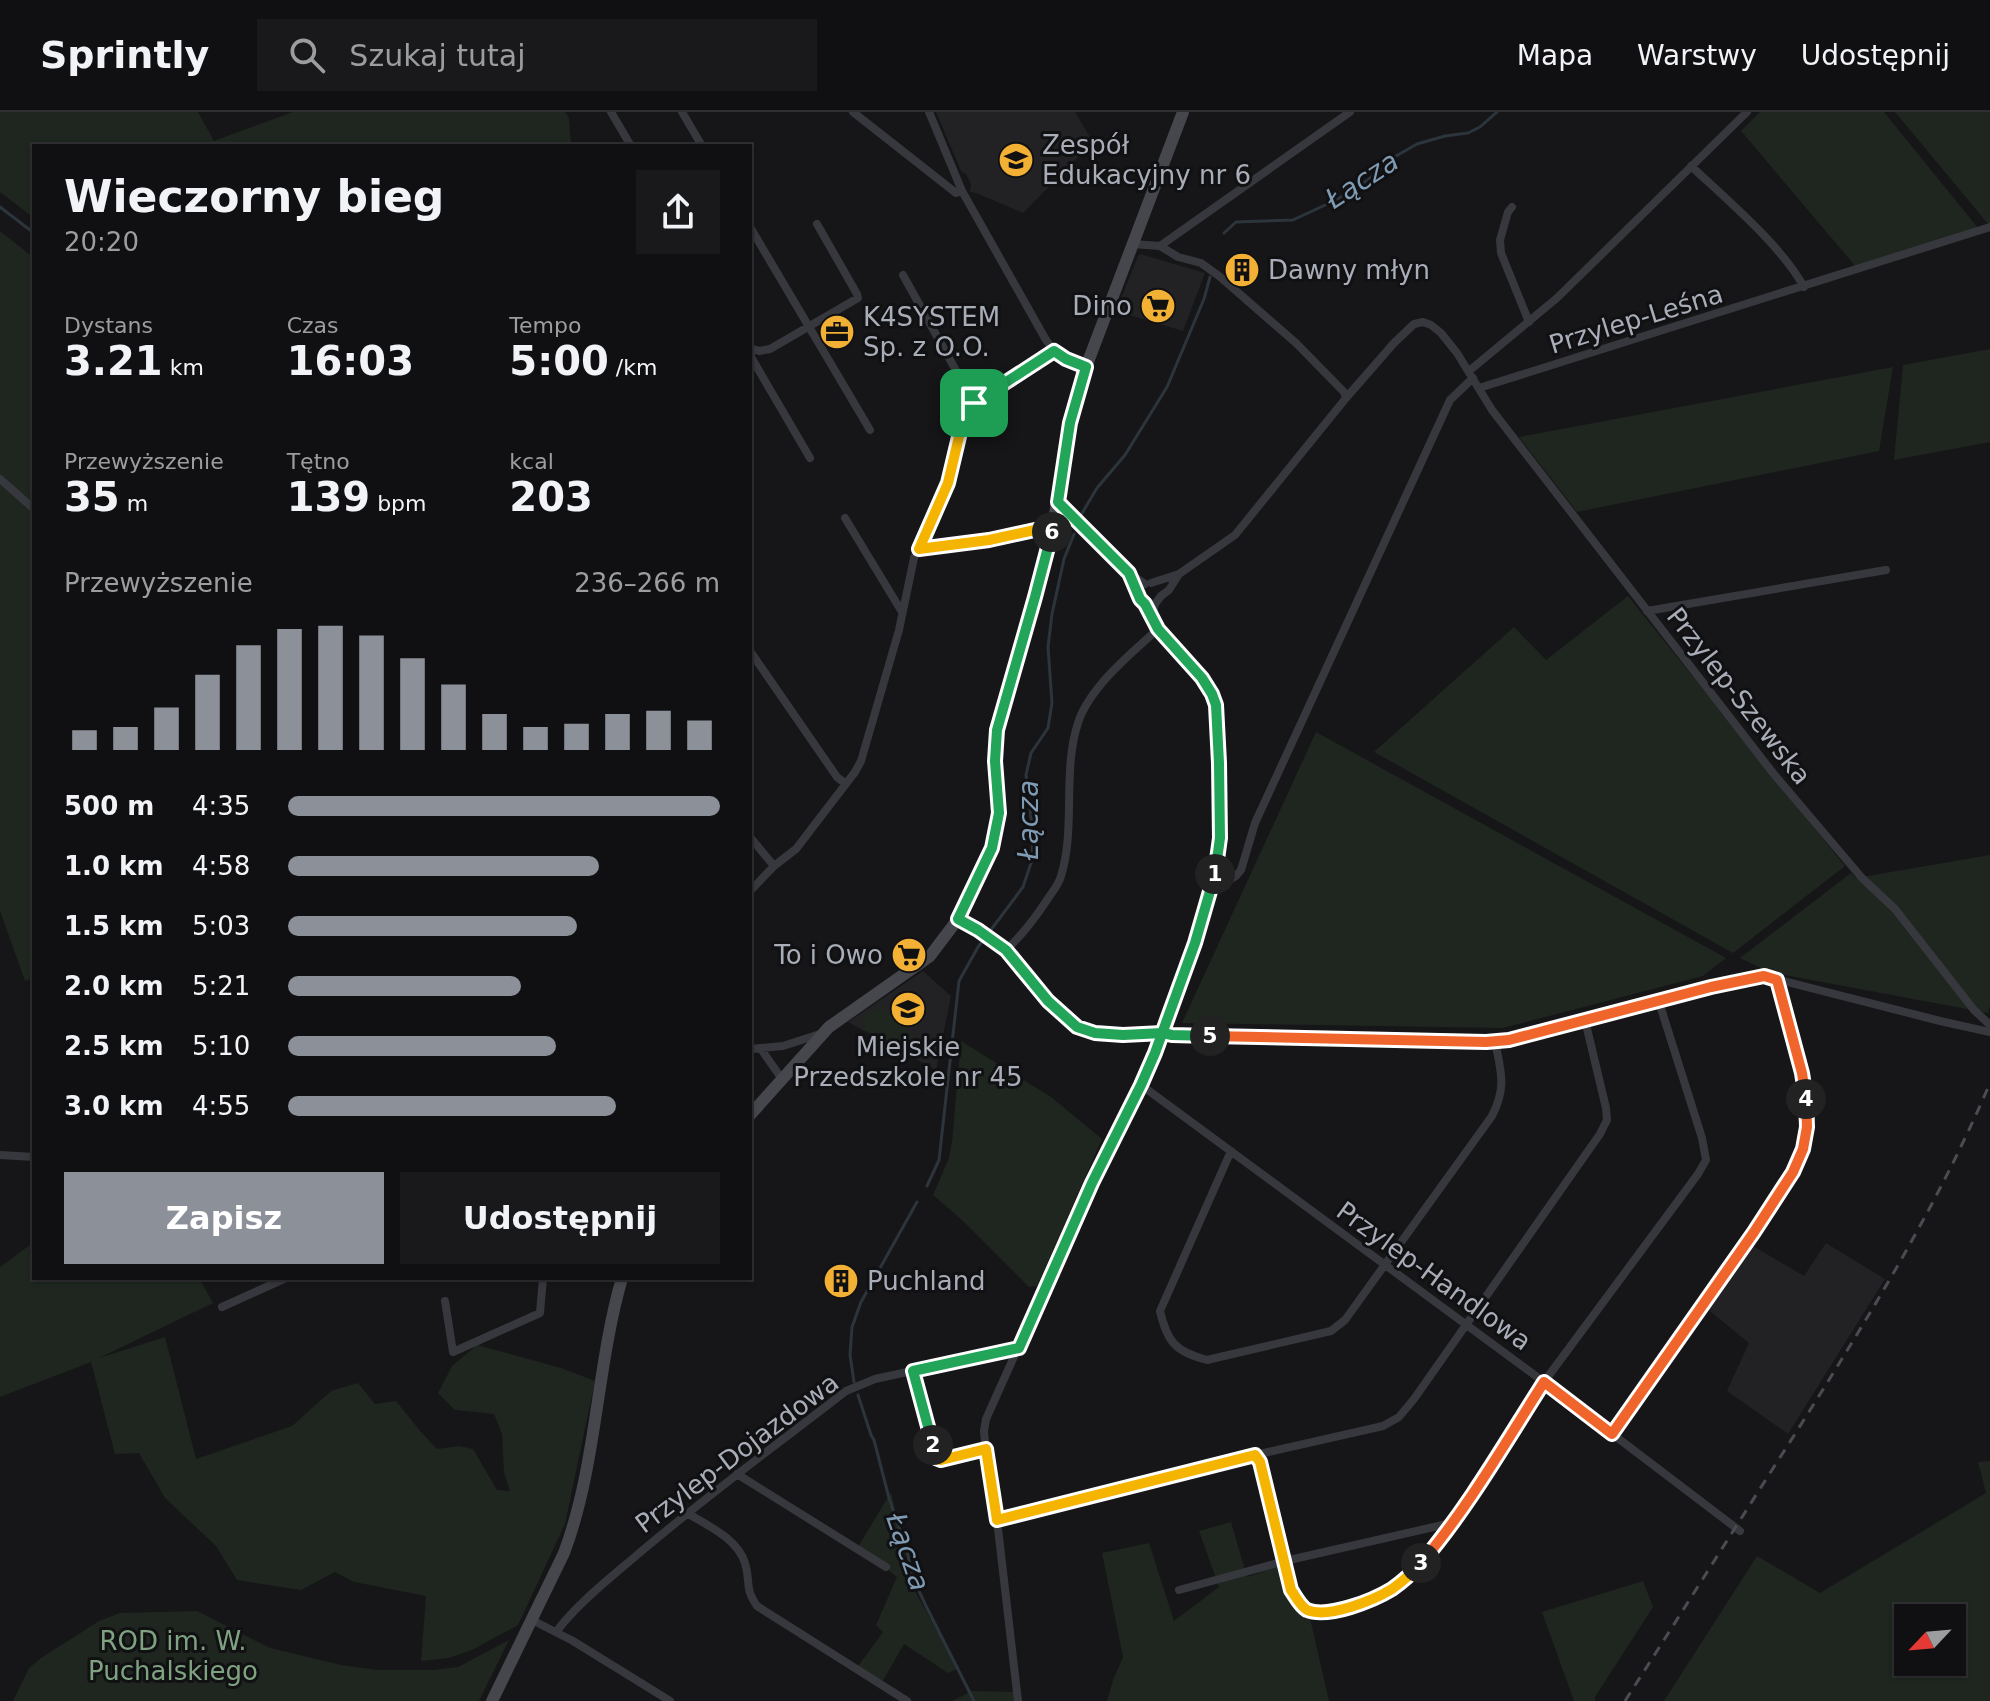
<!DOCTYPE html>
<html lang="pl">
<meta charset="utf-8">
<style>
:root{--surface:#101012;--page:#19191b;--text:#f1f3f6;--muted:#9c9d9f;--line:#303032;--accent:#8c9099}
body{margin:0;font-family:"DejaVu Sans",sans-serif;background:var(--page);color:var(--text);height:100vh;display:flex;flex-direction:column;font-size:30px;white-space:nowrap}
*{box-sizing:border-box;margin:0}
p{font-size:26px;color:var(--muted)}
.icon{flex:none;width:44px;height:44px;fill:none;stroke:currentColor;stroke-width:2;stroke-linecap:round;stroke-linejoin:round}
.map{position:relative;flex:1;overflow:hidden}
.details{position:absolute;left:32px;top:32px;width:720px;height:1136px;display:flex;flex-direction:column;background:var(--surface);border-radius:0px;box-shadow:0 2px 6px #0004,0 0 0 2px var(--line)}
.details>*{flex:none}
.needle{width:52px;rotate:244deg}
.tools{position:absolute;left:1894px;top:1492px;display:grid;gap:16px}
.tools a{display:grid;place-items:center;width:72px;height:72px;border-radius:0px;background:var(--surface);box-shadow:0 2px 6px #0004,0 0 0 2px var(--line);font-size:40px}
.pin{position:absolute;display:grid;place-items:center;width:68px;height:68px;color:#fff;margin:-34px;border-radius:16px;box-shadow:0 4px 12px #0006}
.km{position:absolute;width:40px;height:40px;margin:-20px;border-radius:50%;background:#222;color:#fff;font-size:22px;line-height:40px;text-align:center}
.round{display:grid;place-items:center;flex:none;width:84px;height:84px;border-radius:0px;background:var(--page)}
.headline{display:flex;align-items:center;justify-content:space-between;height:136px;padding:0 32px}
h1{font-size:44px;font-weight:700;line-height:60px}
.metrics{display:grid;grid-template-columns:repeat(3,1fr);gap:12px;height:136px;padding:8px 32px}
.metrics div{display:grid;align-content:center}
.metrics b{font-size:40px;font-weight:700}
.metrics small{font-size:22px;font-weight:400}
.metrics p{font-size:22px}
.chart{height:224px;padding:16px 32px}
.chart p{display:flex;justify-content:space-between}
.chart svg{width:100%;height:144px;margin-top:8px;stroke:var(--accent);stroke-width:6}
.button{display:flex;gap:16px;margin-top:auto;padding:16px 32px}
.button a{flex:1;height:92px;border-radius:0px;background:var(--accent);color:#fff;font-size:32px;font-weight:700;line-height:92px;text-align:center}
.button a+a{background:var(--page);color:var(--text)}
ul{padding:0 32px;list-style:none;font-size:26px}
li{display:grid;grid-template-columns:128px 96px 1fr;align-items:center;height:60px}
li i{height:20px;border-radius:10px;background:var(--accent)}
header{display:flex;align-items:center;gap:48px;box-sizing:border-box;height:112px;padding:0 40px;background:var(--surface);border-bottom:2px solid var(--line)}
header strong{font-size:38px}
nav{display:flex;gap:44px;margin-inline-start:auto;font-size:28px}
.search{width:560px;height:72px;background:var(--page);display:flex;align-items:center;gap:20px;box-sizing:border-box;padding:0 28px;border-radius:0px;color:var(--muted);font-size:30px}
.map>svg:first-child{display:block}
.built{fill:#222225}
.green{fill:#1e261f;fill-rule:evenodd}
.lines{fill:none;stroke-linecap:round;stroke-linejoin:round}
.stream{stroke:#2c353c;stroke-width:3}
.minor{stroke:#37383d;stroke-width:8}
.secondary{stroke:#45474d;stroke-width:12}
.rail{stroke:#4a4c52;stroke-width:3;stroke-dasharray:10 8;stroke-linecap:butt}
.split-1-casing{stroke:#fff;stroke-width:16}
.split-2-casing{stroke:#fff;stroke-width:16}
.split-3-casing{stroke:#fff;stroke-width:16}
.split-4-casing{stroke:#fff;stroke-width:16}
.split-5-casing{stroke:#fff;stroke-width:16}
.split-6-casing{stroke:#fff;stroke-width:16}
.split-7-casing{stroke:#fff;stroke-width:16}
.split-1{stroke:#22a559;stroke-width:10}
.split-2{stroke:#22a559;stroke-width:10}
.split-3{stroke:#f5b400;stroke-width:10}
.split-4{stroke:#f0652b;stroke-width:10}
.split-5{stroke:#f0652b;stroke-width:10}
.split-6{stroke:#22a559;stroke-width:10}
.split-7{stroke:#f5b400;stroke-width:10}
.labels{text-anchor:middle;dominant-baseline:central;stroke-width:6;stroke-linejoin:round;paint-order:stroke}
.poi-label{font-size:26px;fill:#a8adb8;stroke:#111113;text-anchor:start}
.street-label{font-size:26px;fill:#a8adb8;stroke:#111113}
.park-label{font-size:26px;fill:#7fa381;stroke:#111113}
.water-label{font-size:28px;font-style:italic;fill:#7f9bb3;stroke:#111113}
</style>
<header>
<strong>Sprintly</strong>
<div class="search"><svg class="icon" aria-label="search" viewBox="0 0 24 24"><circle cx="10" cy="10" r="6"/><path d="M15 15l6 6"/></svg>Szukaj tutaj</div>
<nav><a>Mapa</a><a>Warstwy</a><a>Udostępnij</a></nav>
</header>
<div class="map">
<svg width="1990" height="1589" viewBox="0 0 1990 1589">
<rect width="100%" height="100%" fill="#161618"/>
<path class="built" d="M936,0H1075L1093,30L1023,101L976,81L970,80L971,72L966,62L961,59Z
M1140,142L1205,161L1183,219L1116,199L1138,144Z
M923,859L951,884L936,958L848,910Z
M1748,1131L1804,1164L1826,1131L1885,1167L1788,1322L1727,1279L1749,1231L1706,1196Z"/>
<path class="green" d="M0,0H198L214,29L293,0H565L569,6L571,34H34V106L0,80Z
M1760,0H1884L1978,116L1856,155L1741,19Z
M1895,0H1990V112H1988Z
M0,119L34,146V866L25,869L0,799Z
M1990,237V330L1894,348L1903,253Z
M1893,255L1879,339L1577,400L1519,325Z
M1628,484L1845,754L1733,841L1374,640L1514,515L1546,548Z
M1316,620L1726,846L1703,864L1503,916L1182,911Z
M1990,743V893L1988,901L1769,860L1740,846L1851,761L1856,766Z
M882,894L920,932L916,945L866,918L862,906Z
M961,929L1051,985L1102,1027L1037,1174L1029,1175L962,1108L933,1083L949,1046L952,1030Z
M34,1130V1166H199L213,1191L99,1246L165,1225L196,1347L292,1314L331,1279L358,1271L375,1292L396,1289L421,1320L437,1337L459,1334L473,1337L497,1378L510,1379L504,1361L502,1322L494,1302L455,1298L438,1281L452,1254L477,1233L561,1256L595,1269L565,1412L518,1513L474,1537L449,1546L421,1549L426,1484L354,1470L335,1460L301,1478L237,1468L216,1434L165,1386L139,1341L115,1342L91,1250L0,1285V1155Z
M1990,1349V1589H1664L1757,1444L1820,1481L1986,1381L1978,1350ZM1908,1506H1952V1550H1908Z
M891,1380L912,1474L971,1579L1016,1580V1589H974L972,1586L973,1589H952L968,1581L957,1557L948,1561L904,1532L881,1572L856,1557L883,1520L876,1513L897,1465L858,1435Z
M1231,1410L1247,1465L1282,1453C1286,1473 1287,1499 1310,1506L1329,1589H1107L1113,1568L1123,1545L1102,1441L1149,1431L1174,1509L1219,1475L1199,1419Z
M1643,1469L1653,1495L1595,1585V1589H1574L1542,1500Z
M197,1499L270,1536L341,1553L377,1558H434L458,1555L509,1528L479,1589H13L29,1556L41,1546L99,1509L120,1501Z"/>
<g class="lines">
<path class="stream" d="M0,95L34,121
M1224,121L1236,110L1293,108L1338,87L1368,68L1396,44L1417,32L1445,24L1468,21L1480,15L1497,0
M1081,403L1097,376L1125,343L1167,275L1204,187L1210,165
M927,1074L939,1048L959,869L978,835L1023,775L1032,748L1033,722L1026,663L1031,641L1048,616L1052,591L1048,535L1052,502L1064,447L1074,422
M854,1270L850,1243L852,1215L861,1190L917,1090
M858,1283L871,1323L874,1328L889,1386L907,1439L913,1466L926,1494L974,1589"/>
<path class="minor" d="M611,0L631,34
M682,0L702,34
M853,0L956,81L962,79
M929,0L962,79L1046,228C1057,245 1067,248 1086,255
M1691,54C1727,88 1780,132 1804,175
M1512,95L1508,100L1500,128L1501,141L1529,210
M750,115L870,318
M1132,132L1160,134L1178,145L1201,151L1219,164L1296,231L1344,280L1346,286
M1160,134L1350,0
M903,163L974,291
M750,236L759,239L770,237L858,186L857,182L817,112
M751,237V245L810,346
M1469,259L1557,186L1747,0
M1479,276L1990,115
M0,367L34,397
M1058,390L1129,461L1145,472
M845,406L902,500
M919,437L989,428L1053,414
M1151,471L1179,462L1235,423L1346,286L1394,231L1414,212L1423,210L1431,213L1441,221L1457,241L1492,298L1519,333L1773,661L1862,766L1895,797L1974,898L1990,913
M1647,499L1886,458
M1152,507L1155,492L1161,484L1169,478L1179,462
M750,539L837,665L846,672
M750,725L774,754
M750,779L774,754L796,737L855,660L861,649L899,518L914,446L948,371L962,312L974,291L1054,239
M1211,780L1236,764L1241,758L1255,711L1450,288L1473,266
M958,807C974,816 991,825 1005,837C1011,843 1015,850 1020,856C1033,874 1060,908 1081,916C1113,928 1143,915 1172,923L1486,930L1509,928L1711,875L1764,864L1940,909L1990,920
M1006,838C1024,821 1035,806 1049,785C1053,779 1059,772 1061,764C1076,716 1062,659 1078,611C1089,576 1131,541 1158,517
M750,937L783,934L823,921
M761,937L782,967
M1141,973L1544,1270L1740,1419
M1231,1039L1160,1199C1167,1230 1176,1240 1207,1248L1331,1219L1345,1208L1492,1004C1507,974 1501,961 1495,929
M0,1043L34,1045
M445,1189L453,1240L540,1201L543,1166
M222,1195L286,1166
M913,1259L936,1346L941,1348L986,1337
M1612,1322L1754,1120L1793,1060L1803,1037L1807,1015L1806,988L1802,961L1777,868
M1255,1343L1260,1350L1291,1478L1303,1496L1315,1500L1336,1499L1366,1490L1392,1477L1416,1456L1435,1434L1468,1389L1544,1270L1698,1062L1706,1048L1702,1026L1659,890
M737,1362L886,1455
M687,1401C708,1414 737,1426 745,1451C751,1471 744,1475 757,1494L907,1589
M997,1408L1255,1343L1383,1314L1399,1305L1414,1287L1600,1022L1607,1008L1606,996L1585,908
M1179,1478L1285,1449L1451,1411
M532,1508L573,1529L670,1589
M556,1520C577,1492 610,1466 637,1443C704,1386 776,1333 846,1279L875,1267L1019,1236
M1018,1589L997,1408L985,1330L984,1319L986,1307L1092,1071L1141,973L1163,921L1195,831L1216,760L1220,726L1218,615L1216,593L1208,574L1202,566C1187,551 1171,536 1158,518C1146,500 1139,481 1129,461"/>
<path class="secondary" d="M750,1003L829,915L930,844L958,807L985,754L992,736L999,701L995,649L997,618L1035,485L1053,414L1070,311L1086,255L1183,0
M492,1589L564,1441C597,1353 596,1256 622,1166"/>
<path class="rail" d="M1625,1589C1682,1500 1738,1411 1795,1322C1868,1206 1936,1097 1990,971"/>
</g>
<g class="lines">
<defs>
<path id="split-1" d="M974,291L1054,239L1066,247L1086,255L1070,311L1058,390L1129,461L1140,487L1145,492L1158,517L1202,566L1212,582L1216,593L1219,651L1220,726L1215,762"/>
<path id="split-2" d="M933,1333L913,1259L1019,1236L1092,1071L1141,973L1155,941L1195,831L1215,762"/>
<path id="split-3" d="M933,1333L936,1346L941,1348L986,1337L997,1408L1255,1343L1260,1350L1291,1478C1296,1485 1300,1494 1307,1498C1328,1507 1374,1488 1392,1477C1402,1470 1413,1460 1421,1451"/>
<path id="split-4" d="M1421,1451C1468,1396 1505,1331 1544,1270L1612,1322L1754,1120L1793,1060L1803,1037L1807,1015L1806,987"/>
<path id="split-5" d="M1210,924L1486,930L1509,928L1711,875L1764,864L1777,868L1802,961L1806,987"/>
<path id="split-6" d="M1052,420L1035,485L997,618L995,649L999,701L992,736L958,807L978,818L1006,838L1048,889L1077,915L1095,921L1123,923L1163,921L1172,923L1210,924"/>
<path id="split-7" d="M974,291L962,312L948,371L919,437L989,428L1053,414L1052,420"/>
</defs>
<use href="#split-1" class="split-1-casing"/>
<use href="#split-2" class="split-2-casing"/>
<use href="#split-3" class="split-3-casing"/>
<use href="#split-4" class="split-4-casing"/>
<use href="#split-5" class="split-5-casing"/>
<use href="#split-6" class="split-6-casing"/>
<use href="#split-7" class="split-7-casing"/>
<use href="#split-1" class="split-1"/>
<use href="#split-2" class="split-2"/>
<use href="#split-3" class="split-3"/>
<use href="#split-4" class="split-4"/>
<use href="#split-5" class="split-5"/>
<use href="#split-6" class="split-6"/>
<use href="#split-7" class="split-7"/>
</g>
<defs>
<symbol id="school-disc" viewBox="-11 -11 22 22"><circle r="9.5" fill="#f2b134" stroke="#111113"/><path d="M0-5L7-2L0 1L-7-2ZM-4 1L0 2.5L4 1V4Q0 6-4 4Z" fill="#111"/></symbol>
<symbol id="building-disc" viewBox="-11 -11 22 22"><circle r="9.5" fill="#f2b134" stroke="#111113"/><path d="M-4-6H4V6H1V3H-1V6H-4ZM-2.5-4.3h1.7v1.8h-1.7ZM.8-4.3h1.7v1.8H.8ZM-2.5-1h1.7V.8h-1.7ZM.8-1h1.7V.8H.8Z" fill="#111"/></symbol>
<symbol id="supermarket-disc" viewBox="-11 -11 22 22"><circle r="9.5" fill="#f2b134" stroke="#111113"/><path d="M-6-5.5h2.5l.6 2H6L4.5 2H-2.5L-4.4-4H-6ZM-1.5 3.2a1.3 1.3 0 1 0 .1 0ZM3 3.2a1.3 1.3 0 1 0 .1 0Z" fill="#111"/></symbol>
<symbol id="office-disc" viewBox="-11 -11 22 22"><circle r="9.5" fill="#f2b134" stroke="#111113"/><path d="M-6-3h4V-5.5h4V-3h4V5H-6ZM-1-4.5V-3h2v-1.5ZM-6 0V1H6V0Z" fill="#111"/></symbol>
</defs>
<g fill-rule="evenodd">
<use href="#school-disc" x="996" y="28" width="40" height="40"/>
<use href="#building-disc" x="1222" y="138" width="40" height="40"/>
<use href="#supermarket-disc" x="1138" y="174" width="40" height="40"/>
<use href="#office-disc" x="817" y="200" width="40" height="40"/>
<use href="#supermarket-disc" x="889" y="823" width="40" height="40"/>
<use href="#school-disc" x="888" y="877" width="40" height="40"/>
<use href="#building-disc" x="821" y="1149" width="40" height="40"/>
</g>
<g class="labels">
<g class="poi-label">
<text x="1042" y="33">Zespół<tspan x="1042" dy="30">Edukacyjny nr 6</tspan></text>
<text x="1268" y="158">Dawny młyn</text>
<text x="1132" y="194" text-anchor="end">Dino</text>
<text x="863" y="205">K4SYSTEM<tspan x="863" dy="30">Sp. z O.O.</tspan></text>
<text x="883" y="843" text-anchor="end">To i Owo</text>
<text x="908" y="935" text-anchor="middle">Miejskie<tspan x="908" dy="30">Przedszkole nr 45</tspan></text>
<text x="867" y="1169">Puchland</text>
</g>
<g class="street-label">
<text transform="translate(1636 207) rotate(-17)">Przylep-Leśna</text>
<text transform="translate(1739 584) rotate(52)">Przylep-Szewska</text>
<text transform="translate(1434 1164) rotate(36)">Przylep-Handlowa</text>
<text transform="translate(737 1341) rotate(-37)">Przylep-Dojazdowa</text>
</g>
<g class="park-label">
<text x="173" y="1529">ROD im. W.<tspan x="173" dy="30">Puchalskiego</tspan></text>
</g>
<g class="water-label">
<text transform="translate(1362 68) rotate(-33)">Łącza</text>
<text transform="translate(1028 708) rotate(-90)">Łącza</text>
<text transform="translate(908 1440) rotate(71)">Łącza</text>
</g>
</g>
</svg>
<div class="tools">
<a><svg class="needle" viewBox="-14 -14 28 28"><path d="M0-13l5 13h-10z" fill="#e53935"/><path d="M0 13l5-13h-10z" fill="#9c9d9f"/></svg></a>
</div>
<div class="pin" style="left:974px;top:291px;background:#1e9e55"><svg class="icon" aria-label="arrive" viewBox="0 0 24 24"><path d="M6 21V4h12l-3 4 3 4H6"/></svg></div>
<b class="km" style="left:1215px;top:762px">1</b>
<b class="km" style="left:933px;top:1333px">2</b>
<b class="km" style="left:1421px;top:1451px">3</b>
<b class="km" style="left:1806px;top:987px">4</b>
<b class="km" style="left:1210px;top:924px">5</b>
<b class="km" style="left:1052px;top:420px">6</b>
<section class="details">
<div class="headline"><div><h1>Wieczorny bieg</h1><p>20:20</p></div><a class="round"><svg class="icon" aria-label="share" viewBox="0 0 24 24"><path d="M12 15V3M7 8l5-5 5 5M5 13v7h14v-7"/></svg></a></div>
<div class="metrics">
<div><p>Dystans</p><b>3.21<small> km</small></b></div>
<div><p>Czas</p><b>16:03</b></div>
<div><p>Tempo</p><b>5:00<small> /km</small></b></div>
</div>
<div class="metrics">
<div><p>Przewyższenie</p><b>35<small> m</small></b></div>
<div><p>Tętno</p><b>139<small> bpm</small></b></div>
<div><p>kcal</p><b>203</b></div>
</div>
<div class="chart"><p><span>Przewyższenie</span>236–266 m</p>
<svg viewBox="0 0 160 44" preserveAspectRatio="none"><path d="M5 44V38M15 44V37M25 44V31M35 44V21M45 44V12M55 44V7M65 44V6M75 44V9M85 44V16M95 44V24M105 44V33M115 44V37M125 44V36M135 44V33M145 44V32M155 44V35"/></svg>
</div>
<ul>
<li><b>500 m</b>4:35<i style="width:100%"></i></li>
<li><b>1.0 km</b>4:58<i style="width:72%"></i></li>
<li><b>1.5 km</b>5:03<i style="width:67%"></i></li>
<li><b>2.0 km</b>5:21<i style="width:54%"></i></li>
<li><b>2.5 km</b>5:10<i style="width:62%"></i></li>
<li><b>3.0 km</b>4:55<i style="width:76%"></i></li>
</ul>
<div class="button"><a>Zapisz</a><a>Udostępnij</a></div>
</section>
</div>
